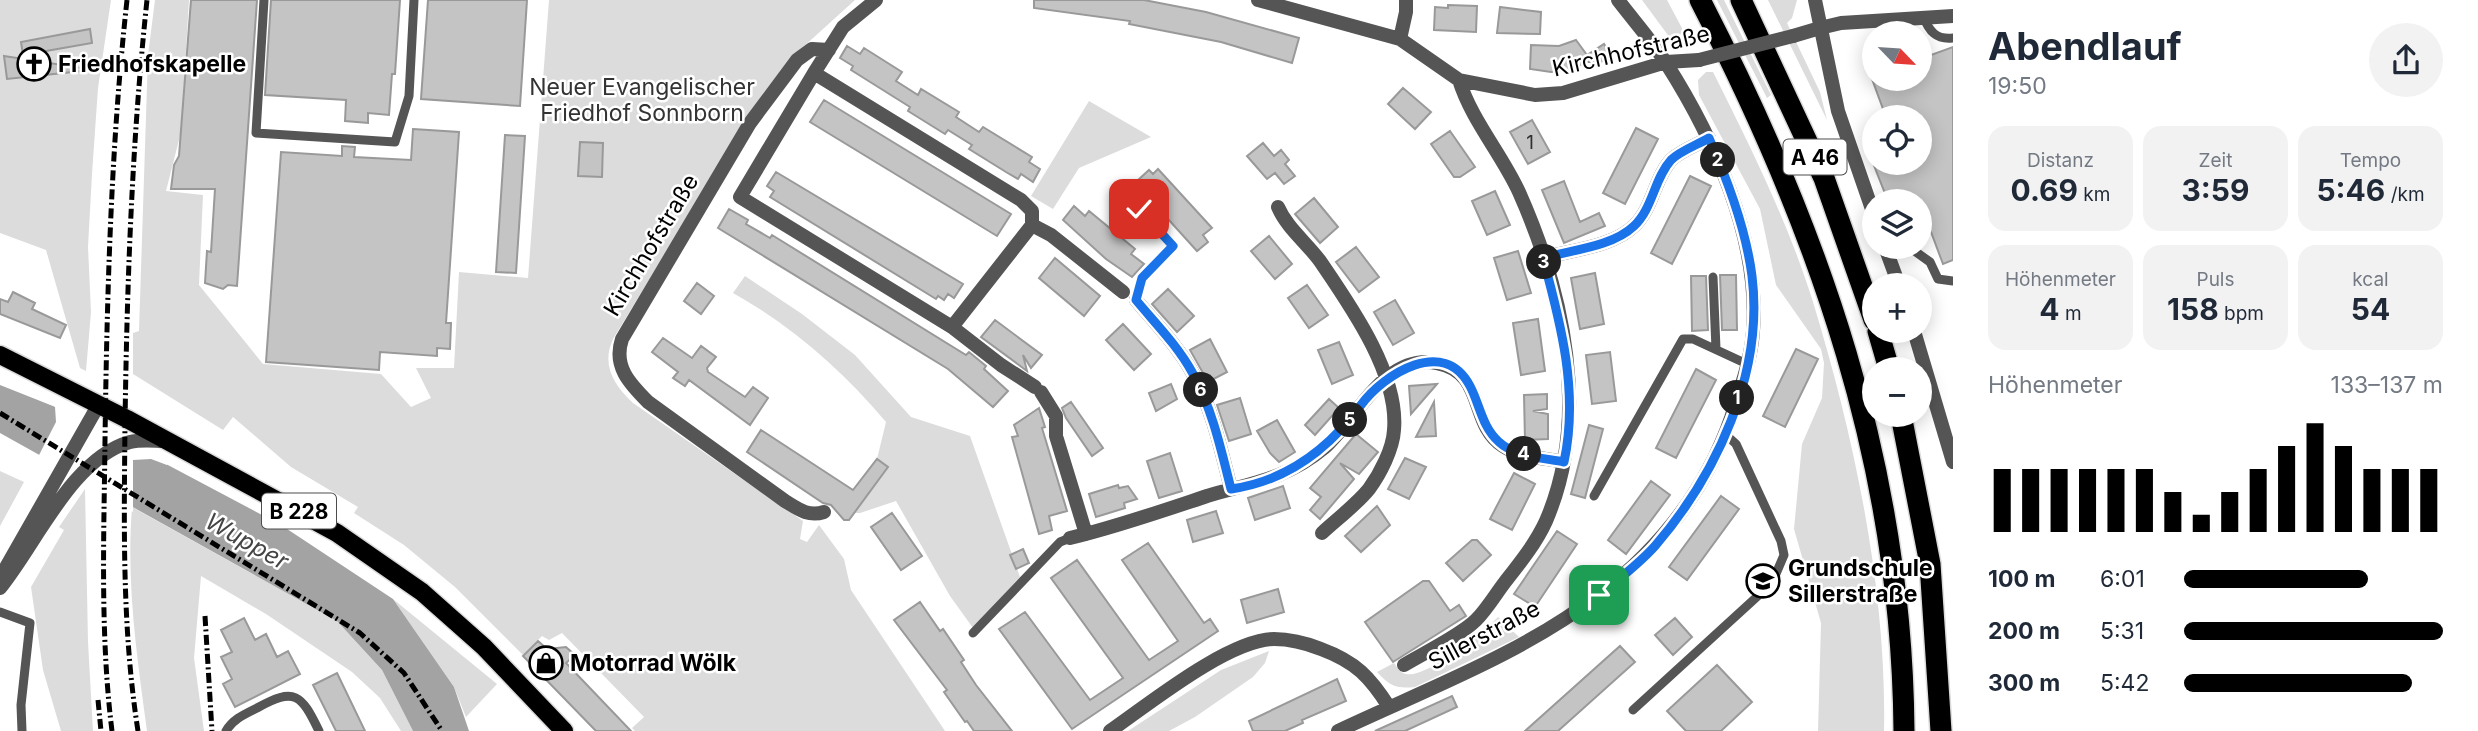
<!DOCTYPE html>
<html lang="de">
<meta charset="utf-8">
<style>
:root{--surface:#fff;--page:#f2f2f3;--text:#1f2937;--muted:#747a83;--accent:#000}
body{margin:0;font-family:Inter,sans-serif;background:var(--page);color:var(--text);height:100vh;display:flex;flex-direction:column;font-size:26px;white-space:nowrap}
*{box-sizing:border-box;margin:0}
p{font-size:23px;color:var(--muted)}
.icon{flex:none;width:38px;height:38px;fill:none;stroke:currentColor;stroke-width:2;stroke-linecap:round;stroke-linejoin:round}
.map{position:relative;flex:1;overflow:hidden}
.panel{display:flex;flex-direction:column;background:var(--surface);width:525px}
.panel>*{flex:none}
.needle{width:46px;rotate:115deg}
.controls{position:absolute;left:1862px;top:21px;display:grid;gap:14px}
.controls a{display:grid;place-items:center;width:70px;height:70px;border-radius:50%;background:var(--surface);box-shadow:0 4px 18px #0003;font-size:35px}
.pin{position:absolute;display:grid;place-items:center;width:60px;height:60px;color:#fff;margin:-30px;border-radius:14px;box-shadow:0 4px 10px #0006}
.km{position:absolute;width:35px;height:35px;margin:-18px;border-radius:50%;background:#222;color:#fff;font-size:19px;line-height:35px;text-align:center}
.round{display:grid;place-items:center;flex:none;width:74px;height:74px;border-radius:37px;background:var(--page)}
.headline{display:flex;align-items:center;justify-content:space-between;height:119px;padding:0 35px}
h1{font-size:38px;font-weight:700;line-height:52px}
.metrics{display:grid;grid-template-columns:repeat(3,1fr);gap:10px;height:119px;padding:7px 35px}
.metrics div{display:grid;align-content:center;border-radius:18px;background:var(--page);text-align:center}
.metrics b{font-size:30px;font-weight:700}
.metrics small{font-size:19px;font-weight:400}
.metrics p{font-size:19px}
.chart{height:196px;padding:14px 35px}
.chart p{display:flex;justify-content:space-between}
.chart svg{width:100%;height:126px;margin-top:7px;stroke:var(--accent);stroke-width:6}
ul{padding:0 35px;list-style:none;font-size:23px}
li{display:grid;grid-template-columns:112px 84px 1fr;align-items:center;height:52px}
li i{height:18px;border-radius:9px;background:var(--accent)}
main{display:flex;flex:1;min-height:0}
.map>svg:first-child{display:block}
.green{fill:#dcdcdc}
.water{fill:#a3a3a3}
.pier{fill:#fff}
.building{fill:#c4c4c4;stroke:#999;stroke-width:2}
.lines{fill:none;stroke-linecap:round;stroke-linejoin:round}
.primary-casing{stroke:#dbdbdb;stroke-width:21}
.motorway-casing{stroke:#dbdbdb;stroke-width:24}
.service{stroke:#555;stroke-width:9}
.minor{stroke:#555;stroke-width:14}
.tertiary{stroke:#555;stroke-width:14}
.primary{stroke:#000;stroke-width:18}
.motorway{stroke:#000;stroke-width:21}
.rail{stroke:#000;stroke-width:5;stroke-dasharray:10 3.5 2 3.5;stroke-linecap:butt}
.tertiary-bridge{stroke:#555;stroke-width:14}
.route-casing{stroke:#fff;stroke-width:14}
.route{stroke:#1a73e8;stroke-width:9}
.labels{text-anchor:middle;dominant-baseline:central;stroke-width:5;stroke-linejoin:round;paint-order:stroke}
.number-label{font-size:19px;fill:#313131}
.shield{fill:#fff;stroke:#4c4c4c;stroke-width:2}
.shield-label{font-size:21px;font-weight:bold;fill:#000}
.street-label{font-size:23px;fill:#000;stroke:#fff}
.poi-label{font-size:23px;font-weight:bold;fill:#000;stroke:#fff;text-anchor:start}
.park-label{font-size:23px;fill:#333;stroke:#fff}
.water-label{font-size:24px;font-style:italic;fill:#444;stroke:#fff}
</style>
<main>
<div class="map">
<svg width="1953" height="731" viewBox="0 0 1953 731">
<rect width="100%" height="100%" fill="#fff"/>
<path class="green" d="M0,0H111L98,88L92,174L88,247L91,312L86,371L80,368L46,250L0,233Z
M155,0H189L181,132L166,191L203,195L199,285L263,364L381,374L411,407L431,398L416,368H454L459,272L528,278L549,0H855L791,58L747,119L613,339C601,365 614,385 633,403L803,521L800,539L807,542L819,525L844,559L851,590L945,731H635L632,728L644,717L562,633L549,640L542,636L523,655L455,587L404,545L354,513L358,507L291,467L233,417L223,430L133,374V333L139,331L148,55Z
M1642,0H1667L1691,45L1673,42Z
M1717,0H1724L1771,95L1767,98Z
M1768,0H1797L1792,18L1787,23L1820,92L1827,120Z
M1706,72H1713C1750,146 1788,222 1813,302C1854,436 1887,590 1884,731H1818L1821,623L1794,529L1802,444L1822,398L1824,363L1821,349L1776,285L1760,209L1699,95L1698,80Z
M1089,101L1151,137L1079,168L1053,209L1031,196Z
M745,276L802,314L855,355L911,417L970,436L1020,577L973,628L950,596L896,501L860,513H854L888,468L877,459L886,422C842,370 792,326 733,293Z
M0,471L24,482L0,526Z
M85,489L88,642L93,731H61L43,670L31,587L64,530L59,527Z
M132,507L337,621L382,670L413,731H401L380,698L352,672L266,614L201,576L194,658L204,731H147C137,657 126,583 132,507Z
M393,599L497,684L466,717L454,687Z
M1498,617L1519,637L1415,687C1396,689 1390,686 1377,672L1394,663C1398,668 1400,673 1406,674C1425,679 1484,632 1498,617Z
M1269,651L1265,663L1253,677L1195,717L1169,731H1128L1221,670Z"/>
<path class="water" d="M0,385L68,412L281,525L393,599L454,687L469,731H413L382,670L337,621L0,433Z"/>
<path class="pier" d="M50,401L70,409L168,463L167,465L151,459L133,460V512L38,457L56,422L55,407Z"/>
<path class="building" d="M191,0H257L237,286L228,285L223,289L205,283L207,251L211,252L215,189H171L174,165L179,156Z
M271,0H400L395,74H392L389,115L368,113V123L345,121L346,100L265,95Z
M428,0H527L520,106L421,99Z
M1034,0H1144L1206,12L1299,38L1292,63L1221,42L1129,24L1130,21L1034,8Z
M1448,5L1477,6L1476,32L1434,30L1435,7L1448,8Z
M1500,7L1541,12L1540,34L1497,33Z
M90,29L92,43L23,55L21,42Z
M1576,40L1587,55L1604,44L1611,55L1601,62H1587L1571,70L1551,72L1530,69L1531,45L1559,46Z
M847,46L860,54L864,48L902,72L896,81L918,95L921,89L959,112L956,117L979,132L983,127L1032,157L1029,162L1040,169L1033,182L1021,174L1018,179L1006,172L969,149L972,145L948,130L945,134L908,111L910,107L851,70L853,66L840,58Z
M1953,47V260L1943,264L1925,216L1920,217V201H1888L1873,163H1920V117H1886L1872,79H1920V59Z
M4,56L82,68V71L7,79Z
M1403,88L1431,112L1415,129L1388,104Z
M824,100L1011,214L997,236L810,122Z
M1532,120L1550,152L1528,164L1510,132Z
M1636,128L1658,139L1625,204L1603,193Z
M413,129L459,132L446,323H451L450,349L437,348V356L380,352L379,370L266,362L281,152L342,156V146L355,147L354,157L411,160Z
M1450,131L1475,167L1460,177H1454L1431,144Z
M505,135L525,136L516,273L496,272Z
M580,142L603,143L602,177L578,176Z
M1263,143L1274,156L1281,150L1289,160L1285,164L1295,176L1284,184L1275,173L1267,179L1247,156Z
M1158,169L1212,228L1203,235L1208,242L1197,251L1139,187L1142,184L1138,180L1149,170L1153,174Z
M776,172L963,284L954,298L948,294L944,300L938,296L936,299L770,197L774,191L767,186Z
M1690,176L1711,186L1672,264L1651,253Z
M1564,181L1580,222L1599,213L1605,226L1564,243L1542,190Z
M1495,191L1510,225L1487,235L1472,201Z
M1314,198L1338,227L1320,243L1295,214Z
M1074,206L1085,216L1089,211L1135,249L1131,254L1144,264L1132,277L1106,259L1063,220Z
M729,209L748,220L746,224L770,238L772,235L966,355L969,352L986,366L984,369L1008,391L993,407L948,369L718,228Z
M1269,236L1292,264L1275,279L1251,251Z
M1356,247L1379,277L1359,292L1336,262Z
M1518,251L1531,293L1507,300L1494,258Z
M1055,258L1100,296L1084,316L1039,278Z
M1595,273L1604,324L1580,329L1571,278Z
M1720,275H1736L1737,330H1722Z
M1691,276H1706L1708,330L1692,331Z
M697,283L714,296L701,314L684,301Z
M1307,285L1328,315L1309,328L1288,298Z
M1168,289L1194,316L1177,332L1152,304Z
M13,292L35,303L32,309L66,325L60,338L0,314V299L8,302Z
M1395,300L1414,333L1393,345L1374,312Z
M1538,319L1545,371L1521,375L1513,323Z
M995,320L1042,355L1031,368L1023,355L1027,371L981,337Z
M1123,324L1151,354L1134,370L1106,340Z
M663,338L692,358L701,346L716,357L707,368L708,372L745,397L753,387L768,398L750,425L689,380L685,386L673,378L678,372L652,352Z
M1210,339L1227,372L1208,382L1190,350Z
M1339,342L1353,375L1332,384L1318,350Z
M1796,349L1818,359L1785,427L1763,416Z
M1610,352L1616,401L1592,404L1586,355Z
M1696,369L1716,380L1676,458L1656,448Z
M1171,384L1177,399L1156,411L1149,393Z
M1437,384L1411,414L1409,386Z
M1547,394V409L1533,411L1548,414V439L1525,440L1524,395Z
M1240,398L1251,434L1229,441L1217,405Z
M1329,399L1339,408L1315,435L1305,425Z
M1071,402L1103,448L1092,456L1066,418L1062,408Z
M1434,402L1436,436L1416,437Z
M1039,408L1045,427L1042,428L1067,511L1049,516L1052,530L1039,534L1012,437L1018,436L1014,425Z
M1277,420L1295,452L1279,462L1270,453L1257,431Z
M1589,425L1603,429L1585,498L1571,494Z
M761,430L853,490L877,459L888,467L849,520H844L831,505L823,503L747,452Z
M1356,434L1378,452L1359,474L1340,463L1354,479L1320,519L1310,510L1321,497L1310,488Z
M1170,453L1182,491L1159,498L1147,461Z
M1405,458L1426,467L1409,499L1388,489Z
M1514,473L1535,484L1512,530L1490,519Z
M1651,481L1670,495L1626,554L1608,540Z
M1118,485L1119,488L1128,486L1137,499L1124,503L1125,508L1096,517L1089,494Z
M1283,486L1290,508L1255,520L1248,498Z
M1721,496L1739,509L1687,580L1669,567Z
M1377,506L1390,525L1361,552L1345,536Z
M1216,511L1223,533L1193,542L1187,520Z
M892,513L922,556L901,570L871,527Z
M1557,531L1577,544L1535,607L1514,594Z
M1472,540H1477L1491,555L1463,581L1446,563Z
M1148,543L1204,623L1210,619L1218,631L1072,729L999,629L1025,612L1090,700L1123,678L1051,578L1077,560L1149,660L1178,641L1122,560Z
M1023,549L1029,563L1016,569L1010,555Z
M1423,581H1429L1450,611L1459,605L1466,616L1393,662L1365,622Z
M1278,589L1284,612L1247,623L1241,600Z
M920,602L940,631L943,629L964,660L961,662L976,685L1012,731H974L967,721L965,722L944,692L947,690L894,620Z
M244,618L255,640L266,634L277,657L288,651L300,674L235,707L223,684L232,679L221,657L232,652L221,630Z
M1675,618L1692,637L1673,655L1655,635Z
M538,641L547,649L566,647L575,655L566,663L631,731H596L523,656Z
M1620,646L1635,662L1558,731H1525Z
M1717,665L1752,702L1721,731H1686L1667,711Z
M337,673L365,731H336L313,685Z
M1337,679L1346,701L1302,720L1303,723L1285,731H1253L1249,721Z
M1452,696L1457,707L1405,731H1375Z"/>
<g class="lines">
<defs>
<path id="primary" d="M0,355L127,419L337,533L422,592L484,647L564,731"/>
<path id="motorway" d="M1700,0C1820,232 1902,467 1904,731
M1741,0L1824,178L1874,320
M1878,331L1889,369
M1901,415L1930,564L1941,731"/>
</defs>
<use href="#primary" class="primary-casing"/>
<use href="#motorway" class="motorway-casing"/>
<path class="service" d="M264,0L256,133L395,142L409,96L414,0
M1923,16C1929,31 1936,40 1953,38
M1888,253L1909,247L1930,262L1938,279L1953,281
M1713,277L1716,349
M1136,300L1142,278L1173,246L1139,209
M1594,496L1683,339H1693L1747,364
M0,612L30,623L21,705L22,731
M973,633L1060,542L1070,538
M1633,710L1772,583L1784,555L1781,541L1736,444L1725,434
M226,731C233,719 245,714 257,708C295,687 301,694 319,731"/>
<path class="minor" d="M1258,0L1400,39L1459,80L1535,95L1563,93L1666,62
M1820,28L1841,23L1953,16
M1400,39L1406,12V0
M814,73L740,197L952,327L1032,225V211L1021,200L814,73L843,27L876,0
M1278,207C1287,228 1306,242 1320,261C1350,305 1399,374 1394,430C1393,449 1380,474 1369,489C1356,505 1337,519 1322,533
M1032,225L1051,235L1123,292
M1543,258C1571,250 1612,247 1634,226C1653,208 1654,179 1671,160C1680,151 1697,145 1709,138
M1136,300C1155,323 1177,345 1192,372C1212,408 1221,449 1231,489
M952,327L1001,365L1035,387
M1041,392L1056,416V436L1086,534
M824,512C808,517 798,509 785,501L648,402C629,383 613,366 622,339L750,123L797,60L812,49L829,50
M1070,538C1116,527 1162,511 1207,496C1251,483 1287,479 1324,448C1357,419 1384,353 1437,363C1486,372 1469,425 1503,446C1520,457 1544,458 1564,462
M1404,665C1424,653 1461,635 1476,620C1487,609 1495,595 1505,582C1520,563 1536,543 1546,521C1591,416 1564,293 1519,192C1501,153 1472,121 1459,80
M1110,731C1149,704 1228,640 1274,639C1290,639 1306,643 1321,649C1356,662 1370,677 1389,707
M1338,731C1427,689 1522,654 1600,594C1660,548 1706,489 1731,418C1740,390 1751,361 1753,331C1760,240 1714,138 1666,63C1652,41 1634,21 1618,0"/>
<path class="tertiary" d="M1815,0L1838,111L1874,215
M1793,36L1820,28
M1666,62L1699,60
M1885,247L1899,285
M1914,331L1953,462
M0,578L99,404
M0,588C36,544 72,458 130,442C141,439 155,441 167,441"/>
<use href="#primary" class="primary"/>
<use href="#motorway" class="motorway"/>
<path class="rail" d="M0,413L360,633L404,673L442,731
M205,616L212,731
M98,700L101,731
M112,731C100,635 104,536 105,440C107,292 111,146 127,0
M138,731C122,629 124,527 125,424C127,282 132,141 147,0"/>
<path class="tertiary-bridge" d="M1699,60L1793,36"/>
</g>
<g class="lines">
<defs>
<path id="route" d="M1139,209L1173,246L1142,278L1136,300C1155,323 1177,345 1192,372C1212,408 1221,449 1231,489C1287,481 1328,450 1361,405C1384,374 1444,336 1470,386C1480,405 1482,427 1499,442C1515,457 1544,458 1564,462C1579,393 1561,324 1543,258C1571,250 1612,247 1634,226C1653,208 1654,179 1671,160C1680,151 1697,145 1709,138C1728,181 1746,229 1752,276C1764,373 1717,474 1655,546C1639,564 1618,580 1599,595"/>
</defs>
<use href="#route" class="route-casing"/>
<use href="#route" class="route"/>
</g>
<defs>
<symbol id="church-ring" viewBox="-11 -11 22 22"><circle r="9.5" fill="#fff" stroke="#000" stroke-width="1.5"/><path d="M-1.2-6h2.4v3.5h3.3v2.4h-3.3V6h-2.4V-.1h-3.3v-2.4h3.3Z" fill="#000"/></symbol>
<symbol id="school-ring" viewBox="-11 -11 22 22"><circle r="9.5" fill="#fff" stroke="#000" stroke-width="1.5"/><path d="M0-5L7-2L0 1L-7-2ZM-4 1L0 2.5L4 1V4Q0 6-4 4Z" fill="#000"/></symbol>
<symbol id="shop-ring" viewBox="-11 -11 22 22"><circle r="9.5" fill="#fff" stroke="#000" stroke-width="1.5"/><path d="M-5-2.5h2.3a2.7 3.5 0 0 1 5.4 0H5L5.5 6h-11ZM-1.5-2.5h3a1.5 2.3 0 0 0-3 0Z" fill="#000"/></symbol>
</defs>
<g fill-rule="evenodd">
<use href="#church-ring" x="15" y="45" width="38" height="38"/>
<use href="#school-ring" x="1744" y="562" width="38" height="38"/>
<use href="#shop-ring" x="527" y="644" width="38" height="38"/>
</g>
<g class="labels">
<g class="number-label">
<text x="1530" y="142">1</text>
</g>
<g class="shield">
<rect x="1783.5" y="139.5" width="63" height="35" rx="5"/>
<rect x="262" y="493.5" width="74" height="35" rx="5"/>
</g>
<g class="shield-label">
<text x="1815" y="157">A 46</text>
<text x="299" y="511">B 228</text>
</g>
<g class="street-label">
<text transform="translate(1631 51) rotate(-13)">Kirchhofstraße</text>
<text transform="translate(651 245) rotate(-59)">Kirchhofstraße</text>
<text transform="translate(1484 635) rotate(-28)">Sillerstraße</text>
</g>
<g class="poi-label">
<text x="58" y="64">Friedhofskapelle</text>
<text x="1788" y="568">Grundschule<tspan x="1788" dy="26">Sillerstraße</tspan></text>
<text x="570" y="663">Motorrad Wölk</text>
</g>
<g class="park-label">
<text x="642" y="87">Neuer Evangelischer<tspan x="642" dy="26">Friedhof Sonnborn</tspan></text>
</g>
<g class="water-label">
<text transform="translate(247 541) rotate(29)">Wupper</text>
</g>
</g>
</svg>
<div class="controls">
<a><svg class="needle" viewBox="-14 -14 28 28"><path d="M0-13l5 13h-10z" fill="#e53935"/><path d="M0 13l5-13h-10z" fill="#747a83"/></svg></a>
<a><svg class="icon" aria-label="locate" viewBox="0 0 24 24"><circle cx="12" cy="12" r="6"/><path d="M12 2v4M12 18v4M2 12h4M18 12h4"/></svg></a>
<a><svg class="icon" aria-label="layers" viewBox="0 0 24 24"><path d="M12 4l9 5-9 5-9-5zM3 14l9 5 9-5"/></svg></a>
<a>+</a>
<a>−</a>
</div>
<div class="pin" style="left:1599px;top:595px;background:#1e9e55"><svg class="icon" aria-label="arrive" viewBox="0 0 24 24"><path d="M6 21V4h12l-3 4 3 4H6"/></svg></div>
<div class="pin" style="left:1139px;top:209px;background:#d93025"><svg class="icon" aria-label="check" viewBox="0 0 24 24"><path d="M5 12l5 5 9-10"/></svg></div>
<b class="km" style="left:1737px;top:398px">1</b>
<b class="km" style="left:1718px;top:160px">2</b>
<b class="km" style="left:1544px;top:262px">3</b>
<b class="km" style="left:1524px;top:454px">4</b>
<b class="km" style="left:1350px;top:420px">5</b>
<b class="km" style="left:1201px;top:390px">6</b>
</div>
<section class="panel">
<div class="headline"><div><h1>Abendlauf</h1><p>19:50</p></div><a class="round"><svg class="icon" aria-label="share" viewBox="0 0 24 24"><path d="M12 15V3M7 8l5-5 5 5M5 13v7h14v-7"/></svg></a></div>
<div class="metrics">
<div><p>Distanz</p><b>0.69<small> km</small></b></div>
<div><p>Zeit</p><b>3:59</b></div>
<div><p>Tempo</p><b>5:46<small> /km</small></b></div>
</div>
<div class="metrics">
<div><p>Höhenmeter</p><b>4<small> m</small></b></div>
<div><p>Puls</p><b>158<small> bpm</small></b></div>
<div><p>kcal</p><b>54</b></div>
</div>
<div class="chart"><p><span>Höhenmeter</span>133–137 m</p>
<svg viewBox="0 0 160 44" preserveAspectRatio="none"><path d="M5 44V22M15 44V22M25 44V22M35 44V22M45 44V22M55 44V22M65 44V30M75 44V38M85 44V30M95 44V22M105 44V14M115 44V6M125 44V14M135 44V22M145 44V22M155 44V22"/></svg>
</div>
<ul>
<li><b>100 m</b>6:01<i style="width:71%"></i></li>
<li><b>200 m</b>5:31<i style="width:100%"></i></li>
<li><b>300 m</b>5:42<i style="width:88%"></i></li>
</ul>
</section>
</main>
